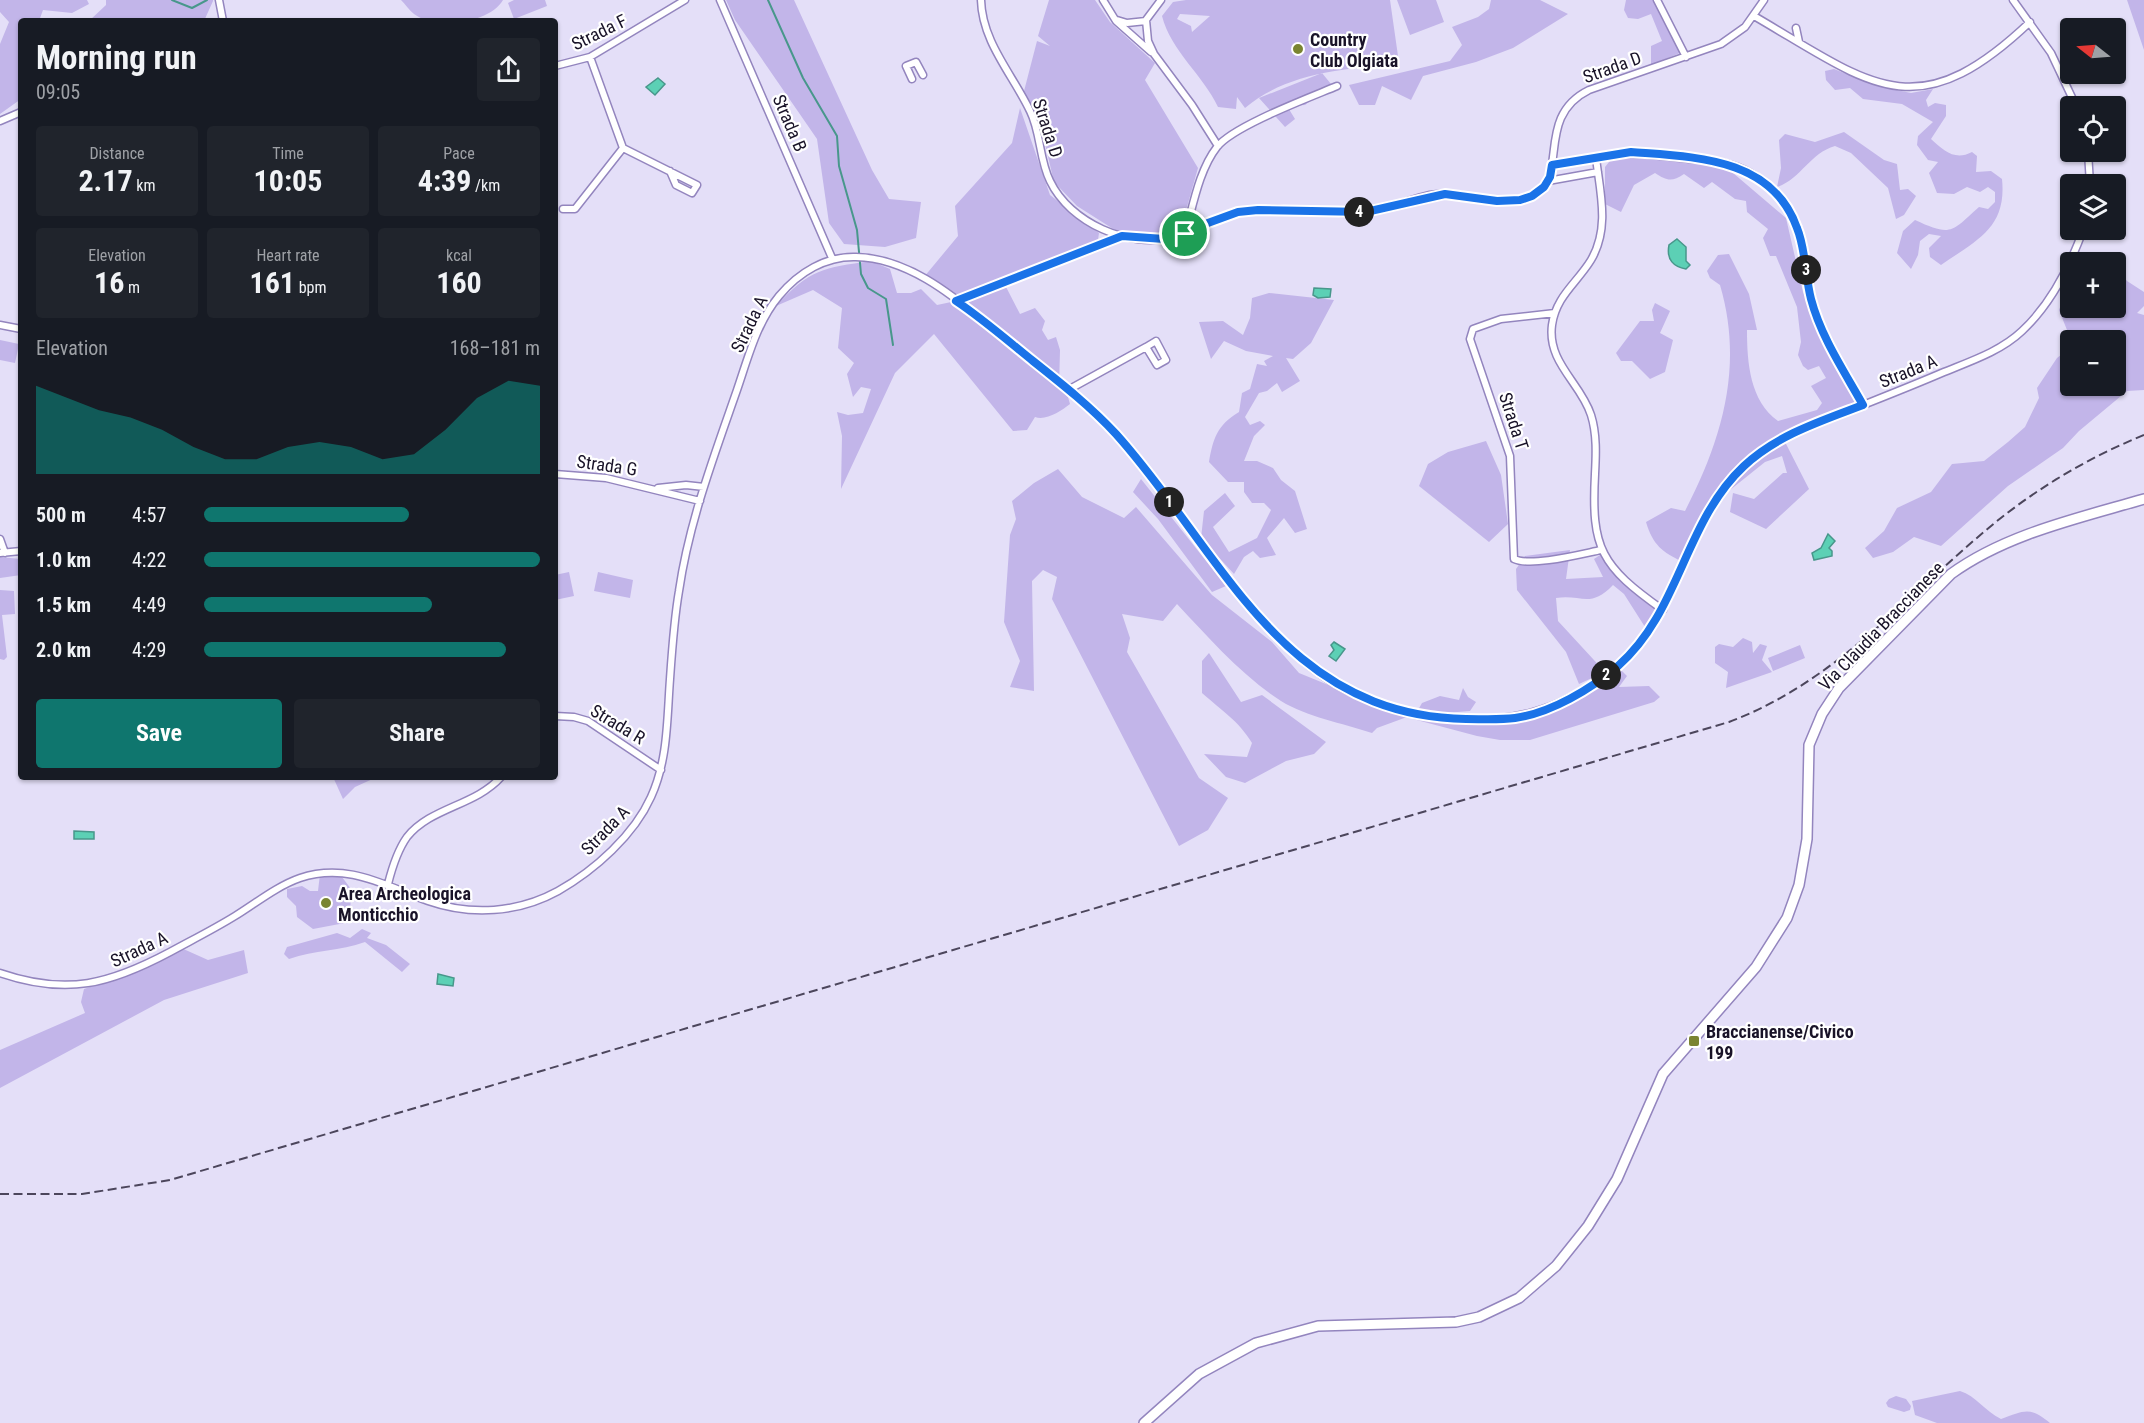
<!DOCTYPE html>
<meta charset="utf-8">
<style>
:root{--surface:#171b24;--page:#20242c;--text:#f1f3f6;--muted:#9ea1a6;--accent:#0f766e}
body{margin:0;font-family:"Roboto Condensed",sans-serif;background:var(--page);color:var(--text);height:100vh;display:flex;flex-direction:column;font-size:22px;white-space:nowrap}
*{box-sizing:border-box;margin:0}
p{font-size:20px;color:var(--muted)}
.icon{flex:none;width:33px;height:33px;fill:none;stroke:currentColor;stroke-width:2;stroke-linecap:round;stroke-linejoin:round}
.map{position:relative;flex:1;overflow:hidden}
.drawer{position:absolute;left:18px;top:18px;width:540px;height:762px;display:flex;flex-direction:column;background:var(--surface);border-radius:6px;box-shadow:0 2px 4px #0004}
.drawer>*{flex:none}
.needle{width:39px;rotate:287deg}
.buttons{position:absolute;left:2060px;top:18px;display:grid;gap:12px}
.buttons a{display:grid;place-items:center;width:66px;height:66px;border-radius:6px;background:var(--surface);box-shadow:0 2px 4px #0004;font-size:30px}
.pin{position:absolute;display:grid;place-items:center;width:51px;height:51px;color:#fff;margin:-26px;border:3px solid #fff;border-radius:50%;box-shadow:0 2px 6px #0007}
.km{position:absolute;width:30px;height:30px;margin:-15px;border-radius:50%;background:#222;color:#fff;font-size:16px;line-height:30px;text-align:center}
.round{display:grid;place-items:center;flex:none;width:63px;height:63px;border-radius:6px;background:var(--page)}
.head{display:flex;align-items:center;justify-content:space-between;height:102px;padding:0 18px}
h1{font-size:33px;font-weight:700;line-height:45px}
.metrics{display:grid;grid-template-columns:repeat(3,1fr);gap:9px;height:102px;padding:6px 18px}
.metrics div{display:grid;align-content:center;border-radius:6px;background:var(--page);text-align:center}
.metrics b{font-size:30px;font-weight:700}
.metrics small{font-size:16px;font-weight:400}
.metrics p{font-size:16px}
.chart{height:168px;padding:12px 18px}
.chart p{display:flex;justify-content:space-between}
.chart svg{width:100%;height:108px;margin-top:6px;fill:var(--accent);opacity:.7}
.primary-button{display:flex;gap:12px;margin-top:auto;padding:12px 18px}
.primary-button a{flex:1;height:69px;border-radius:6px;background:var(--accent);color:#fff;font-size:24px;font-weight:700;line-height:69px;text-align:center}
.primary-button a+a{background:var(--page);color:var(--text)}
ul{padding:0 18px;list-style:none;font-size:20px}
li{display:grid;grid-template-columns:96px 72px 1fr;align-items:center;height:45px}
li i{height:15px;border-radius:8px;background:var(--accent)}
.map>svg:first-child{display:block}
.green{fill:#c2b5e9;fill-rule:evenodd}
.water{fill:#5cd0b5;stroke:#48978b;stroke-width:1.5}
.lines{fill:none;stroke-linecap:round;stroke-linejoin:round}
.stream{stroke:#48978b;stroke-width:2}
.minor-casing{stroke:#9385be;stroke-width:9}
.secondary-casing{stroke:#9385be;stroke-width:12}
.minor{stroke:#fff;stroke-width:6}
.secondary{stroke:#fff;stroke-width:9}
.rail{stroke:#4c465c;stroke-width:2;stroke-dasharray:9 4.5;stroke-linecap:butt}
.route-casing{stroke:#fff;stroke-width:12}
.route{stroke:#1a73e8;stroke-width:8}
.poi-dot{fill:#7a8431;stroke:#fff;stroke-width:2}
.labels{text-anchor:middle;dominant-baseline:central;stroke-width:4.5;stroke-linejoin:round;paint-order:stroke}
.street-label{font-size:18px;fill:#191328;stroke:#fff}
.poi-label{font-size:18px;font-weight:bold;fill:#191328;stroke:#fff;text-anchor:start}
</style>
<div class="map">
<svg width="2144" height="1423" viewBox="0 0 2144 1423">
<rect width="100%" height="100%" fill="#e4dff8"/>
<path class="green" d="M0,0H87L89,4L72,13L43,10L39,21H21V99L0,114V44L9,22L0,12Z
M106,0H213V1L204,21H89L106,5Z
M401,0H503C489,24 435,30 414,14C409,10 405,4 401,0Z
M514,0H545L547,6L514,19L508,3Z
M726,0H794L872,170L889,199L921,202L916,238L885,247L844,244L829,223L817,139L735,20Z
M1049,0H1095L1110,22L1155,63L1145,80L1198,168L1181,228L1153,234L1118,232L1077,206L1054,182L1038,114L1023,95L1037,41L1050,46L1038,36Z
M1186,0H1390L1399,63C1347,69 1287,72 1245,108L1237,97L1236,109L1218,107C1203,75 1171,51 1162,16L1173,2ZM1180,14L1210,16L1192,32L1191,26L1177,19Z
M1397,0H1436L1444,22L1410,35Z
M1491,0H1540L1568,14L1513,48L1476,62L1423,76L1411,100L1382,86L1375,105H1359L1349,85L1450,61L1462,45L1452,27L1478,17L1489,9Z
M1626,0H1654L1680,53L1651,65V46L1662,41L1651,14L1638,19L1628,18L1624,10Z
M2127,0H2144V50Z
M1834,69L1877,86L1911,93L1933,89L1926,100L1928,107L1935,103L1946,105V116L1931,139C1944,151 1955,161 1972,152L1977,156L1976,172L1991,171L2002,179C2007,228 1977,240 1941,265L1930,257L1929,248L1941,236L1929,234L1920,241L1918,255L1911,269L1897,253L1903,231L1915,220C1952,237 1951,232 1979,207L1988,209L1995,202V192L1988,187L1980,192L1967,187L1954,194L1937,193L1929,173L1938,162L1928,160L1917,145L1918,136L1933,122L1902,104L1863,99L1850,88L1835,90L1826,80L1825,71Z
M1322,73L1331,84L1305,105L1287,106L1295,119L1285,127L1259,98Z
M1020,108L1050,195L1099,233L1098,240L953,299L924,277L958,236L955,206L1012,143Z
M1844,132L1884,160L1897,164L1900,190L1908,189L1916,196L1904,215L1896,219L1888,188L1851,153L1835,146C1810,153 1801,179 1777,187L1781,168L1779,140L1785,134L1815,142Z
M1635,156L1726,167L1786,218L1803,292L1856,404L1782,436L1809,489L1766,529L1730,512L1733,493L1754,499L1783,473H1787L1782,456L1765,462L1725,494L1728,474L1692,539L1683,562C1662,552 1653,545 1646,522L1671,508L1685,511C1722,440 1744,366 1720,285L1710,278L1707,271L1718,255L1729,254L1749,294L1757,330H1747C1747,363 1750,401 1778,421L1817,410L1822,403L1811,386L1826,378L1819,366L1808,370L1803,366L1798,355L1801,342L1797,307L1776,256H1770L1763,238L1768,229L1747,212L1746,201L1735,199L1712,182L1704,188L1684,174C1672,182 1667,181 1655,173L1634,185L1621,212L1605,204V167L1613,157Z
M2099,253L2110,262H2077L2081,254Z
M871,261L890,269L897,293H911L921,289L937,305L956,301L1004,283L1020,314L1035,308L1045,321L1042,330L1048,340L1056,337L1060,350L1059,388L1068,397L1070,404C1061,411 1046,421 1035,417L1027,430L1013,431L934,334L895,373L841,489L842,436L837,412L848,415L863,413L871,389L861,387L853,397L847,374L854,363L838,348L842,308L813,290L776,306C810,269 823,268 871,261Z
M2115,266L2127,281L2144,292V306L2137,313L2144,315V390L2127,391L2079,431L2063,448L2008,486L1941,546L1914,537L1893,552L1873,558L1865,548L1884,531L1897,508L1931,492L1952,464L1984,461L2008,442L2025,427L2039,398L2037,388L2057,358L2070,348V386H2115V340H2077L2067,330L2059,310L2070,281V308H2115Z
M1269,293L1334,300L1311,343L1293,359L1286,358L1300,381L1282,392L1277,383L1267,391L1259,393L1245,417L1250,425L1260,421L1265,425L1254,436L1244,461H1257L1273,468L1281,480L1295,491L1307,529L1295,533L1284,518L1267,538L1276,555L1260,558L1253,551L1244,557L1234,574L1201,538L1204,511L1225,493L1235,506L1213,527L1229,552L1257,538L1271,510L1264,503H1252L1244,492V482H1228L1209,462C1213,439 1217,425 1239,412L1242,393L1250,389L1257,364L1267,366L1264,361L1273,356L1246,351L1224,341L1211,359L1199,322L1223,321L1243,335L1250,318L1252,298Z
M1655,303L1670,311L1660,333L1673,340L1665,372L1650,379L1632,361H1621L1616,353L1640,321H1654L1652,310Z
M0,340L19,344L15,363L0,360Z
M1486,441L1501,475L1508,524L1489,542L1419,486L1428,464L1448,452Z
M1058,469L1082,497L1124,518L1136,507L1212,595L1272,642L1299,673L1407,717L1377,728L1372,733C1342,723 1307,717 1281,701C1241,675 1209,638 1177,604L1163,621L1122,614L1130,638L1127,652L1199,778L1228,798L1208,830L1179,846L1052,599L1057,577L1043,570L1032,581L1034,691L1010,687L1020,661L1004,622L1010,535L1016,519L1012,501L1034,483Z
M1141,479L1226,586L1212,592L1158,519L1133,492Z
M1570,550L1566,579L1603,577L1594,559L1600,555L1657,608L1645,627L1624,594L1613,585C1590,609 1582,594 1556,598L1558,621L1605,672L1579,684L1566,652L1517,590L1516,569L1525,556Z
M0,557L21,559V575L0,578Z
M569,572L574,596L555,600V575Z
M598,572L633,580L630,598L594,591Z
M0,590L14,591L15,614L2,615L7,657L4,660L0,659Z
M1743,638L1752,642L1753,653L1760,644L1767,646L1762,660L1772,672L1726,688L1728,672L1715,663V647L1719,644L1733,647Z
M1800,645L1805,658L1773,671L1768,658Z
M1209,653L1241,702L1262,695L1326,742L1314,754L1286,761L1245,783L1226,777L1204,754L1247,757L1252,743C1238,720 1222,711 1202,693V661Z
M1621,670L1627,676L1619,687L1649,686L1660,697L1654,702L1530,740H1500L1477,736L1413,719L1422,703L1440,696L1459,700L1463,688L1468,697L1476,702L1470,711L1445,713L1446,721L1485,722L1500,716L1521,719L1538,714Z
M333,777H377L355,787L343,799Z
M339,873L351,889L350,922L313,929L297,917L296,906L287,897V889L302,886L310,891H318L320,874Z
M362,929L371,933L367,938L386,945L410,964L402,972L365,942C340,951 315,950 289,959L284,954L287,947L337,933L350,938Z
M179,947L208,960L244,950L248,973L164,1000L0,1088V1050L85,1013L81,1002L84,989L140,970Z
M1960,1391C1976,1396 1985,1411 2001,1419C2024,1411 2030,1406 2050,1423H1937L1915,1415L1912,1401Z
M1896,1396L1906,1399L1911,1406L1910,1410L1904,1412L1888,1407L1886,1403L1889,1399Z"/>
<path class="water" d="M658,78L665,84L655,95L646,87Z
M1677,239L1686,247V261L1690,265L1686,269C1674,267 1666,260 1669,245Z
M1314,288L1331,289L1330,297L1318,298L1313,295Z
M1828,534L1835,541L1829,548L1832,551V556L1814,560L1812,553L1821,548Z
M1334,642L1345,649L1336,661L1329,656L1334,650L1331,645Z
M74,831L94,832V839H74Z
M438,974L454,978L453,986L437,984Z"/>
<g class="lines">
<path class="stream" d="M172,0L192,8L207,0
M768,0L803,78L837,136L839,166L857,230L861,274L868,288L886,299L893,345"/>
<defs>
<path id="minor" d="M219,0L223,21
M720,0L832,258
M981,0C982,42 1013,75 1030,111C1041,133 1039,159 1050,181C1070,223 1129,249 1174,237C1199,231 1220,214 1246,211C1285,205 1325,216 1364,212C1386,210 1408,200 1430,195C1464,189 1500,211 1533,195C1570,178 1534,117 1589,90L1721,44L1745,27L1764,0
M1103,0L1116,21L1151,52
M1161,0L1146,20L1148,41L1154,54L1192,105L1218,146
M1657,0L1686,57
M2013,0L2051,53L2076,106
M1754,16C1871,84 1915,131 2030,22
M1117,20L1127,23L1146,21
M1796,28L1799,42
M590,57L623,148
M555,66L590,57L685,0
M912,79L906,66L916,62L923,75
M0,121L21,112
M2088,152L2090,184
M1552,165L1596,158
M1548,181L1598,172
M563,209H575L623,148L697,185L692,193L676,185L670,171
M1185,234C1193,206 1199,170 1217,147C1233,126 1311,97 1337,86
M956,301L1122,236
M1555,313L1501,319L1473,329L1470,339L1510,456L1514,559C1531,567 1581,554 1601,550
M0,325L21,329
M1068,390L1146,347L1157,365L1166,360L1156,341L1146,347
M555,474L606,478L700,501
M658,488L686,485L704,487
M0,539L5,553
M0,553L21,551
M1663,610C1601,566 1591,549 1595,474C1596,455 1597,434 1591,415C1581,383 1547,363 1552,325C1556,296 1577,283 1591,260C1610,228 1600,192 1596,158C1626,150 1652,155 1682,158C1699,160 1716,160 1732,165C1765,175 1793,206 1801,239C1806,260 1806,282 1812,302C1823,339 1844,372 1863,405
M555,716L574,717L588,721L661,770
M388,884C392,868 397,851 407,837C431,807 475,806 501,777
M0,973C67,996 110,984 170,952C192,940 214,929 235,916C256,903 277,886 300,878C348,862 385,886 428,901C471,916 518,913 558,891C595,870 634,835 651,797C668,760 667,719 670,679C672,650 674,620 679,591C689,522 714,456 737,390C748,358 757,322 779,296C799,272 826,256 856,257C906,258 950,293 986,323C1032,361 1082,396 1121,441C1187,516 1251,634 1337,685C1371,705 1412,714 1451,718C1512,723 1555,712 1605,676C1682,621 1682,515 1754,457C1777,438 1805,428 1833,417C1870,402 1907,388 1944,372C1971,361 2001,351 2022,331C2051,304 2070,266 2083,230"/>
<path id="secondary" d="M1144,1423L1199,1374L1256,1343L1318,1326L1456,1322L1479,1317L1519,1298L1556,1266L1588,1226L1617,1179L1663,1074L1756,967L1787,918L1799,885L1807,839L1809,745L1822,714L1839,688L1951,574C2006,534 2079,518 2144,499"/>
</defs>
<use href="#minor" class="minor-casing"/>
<use href="#secondary" class="secondary-casing"/>
<use href="#minor" class="minor"/>
<use href="#secondary" class="secondary"/>
<path class="rail" d="M0,1194H82L170,1180L1729,722C1833,683 1902,601 1985,531C2032,491 2087,458 2144,435"/>
</g>
<g class="lines">
<defs>
<path id="route" d="M1631,152C1694,157 1772,157 1797,228C1806,250 1805,276 1811,299C1821,337 1844,371 1863,405C1821,421 1777,435 1744,466C1684,522 1680,612 1618,666C1591,689 1551,713 1515,718C1499,720 1483,719 1466,719C1280,715 1223,553 1116,434C1091,407 1062,384 1033,361C1008,341 983,319 956,301L1122,236L1164,239L1238,212L1258,210L1366,212L1445,194L1497,201L1520,200L1532,196L1544,187L1550,177L1552,165Z"/>
</defs>
<use href="#route" class="route-casing"/>
<use href="#route" class="route"/>
</g>
<g class="poi-dot">
<circle cx="1298" cy="49" r="6"/>
<circle cx="326" cy="903" r="6"/>
<rect x="1688" y="1035" width="12" height="12" rx="3"/>
</g>
<g class="labels">
<g class="street-label">
<text transform="translate(599 32) rotate(-26)">Strada F</text>
<text transform="translate(1612 67) rotate(-20)">Strada D</text>
<text transform="translate(790 123) rotate(67)">Strada B</text>
<text transform="translate(1048 128) rotate(72)">Strada D</text>
<text transform="translate(749 324) rotate(-64)">Strada A</text>
<text transform="translate(1908 371) rotate(-22)">Strada A</text>
<text transform="translate(1514 421) rotate(72)">Strada T</text>
<text transform="translate(607 465) rotate(8)">Strada G</text>
<text transform="translate(1881 626) rotate(-46)">Via Claudia Braccianese</text>
<text transform="translate(618 724) rotate(31)">Strada R</text>
<text transform="translate(605 830) rotate(-46)">Strada A</text>
<text transform="translate(139 949) rotate(-25)">Strada A</text>
</g>
<g class="poi-label">
<text x="1310" y="39">Country<tspan x="1310" dy="21">Club Olgiata</tspan></text>
<text x="338" y="893">Area Archeologica<tspan x="338" dy="21">Monticchio</tspan></text>
<text x="1706" y="1031">Braccianense/Civico<tspan x="1706" dy="21">199</tspan></text>
</g>
</g>
</svg>
<div class="buttons">
<a><svg class="needle" viewBox="-14 -14 28 28"><path d="M0-13l5 13h-10z" fill="#e53935"/><path d="M0 13l5-13h-10z" fill="#9ea1a6"/></svg></a>
<a><svg class="icon" aria-label="locate" viewBox="0 0 24 24"><circle cx="12" cy="12" r="6"/><path d="M12 2v4M12 18v4M2 12h4M18 12h4"/></svg></a>
<a><svg class="icon" aria-label="layers" viewBox="0 0 24 24"><path d="M12 4l9 5-9 5-9-5zM3 14l9 5 9-5"/></svg></a>
<a>+</a>
<a>−</a>
</div>
<div class="pin" style="left:1185px;top:234px;background:#1e9e55"><svg class="icon" aria-label="arrive" viewBox="0 0 24 24"><path d="M6 21V4h12l-3 4 3 4H6"/></svg></div>
<b class="km" style="left:1169px;top:502px">1</b>
<b class="km" style="left:1606px;top:675px">2</b>
<b class="km" style="left:1806px;top:270px">3</b>
<b class="km" style="left:1359px;top:212px">4</b>
<section class="drawer">
<div class="head"><div><h1>Morning run</h1><p>09:05</p></div><a class="round"><svg class="icon" aria-label="share" viewBox="0 0 24 24"><path d="M12 15V3M7 8l5-5 5 5M5 13v7h14v-7"/></svg></a></div>
<div class="metrics">
<div><p>Distance</p><b>2.17<small> km</small></b></div>
<div><p>Time</p><b>10:05</b></div>
<div><p>Pace</p><b>4:39<small> /km</small></b></div>
</div>
<div class="metrics">
<div><p>Elevation</p><b>16<small> m</small></b></div>
<div><p>Heart rate</p><b>161<small> bpm</small></b></div>
<div><p>kcal</p><b>160</b></div>
</div>
<div class="chart"><p><span>Elevation</span>168–181 m</p>
<svg viewBox="0 0 160 44" preserveAspectRatio="none"><path d="M0 44V8L10 13L20 18L30 21L40 26L50 33L60 38L70 38L80 33L90 31L100 33L110 38L120 36L130 26L140 13L150 6L160 8V44z"/></svg>
</div>
<ul>
<li><b>500 m</b>4:57<i style="width:61%"></i></li>
<li><b>1.0 km</b>4:22<i style="width:100%"></i></li>
<li><b>1.5 km</b>4:49<i style="width:68%"></i></li>
<li><b>2.0 km</b>4:29<i style="width:90%"></i></li>
</ul>
<div class="primary-button"><a>Save</a><a>Share</a></div>
</section>
</div>
